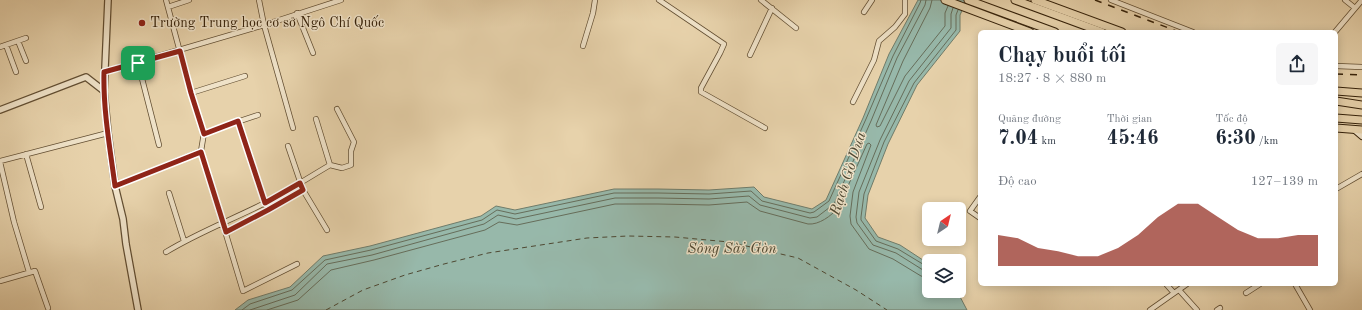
<!DOCTYPE html>
<html lang="vi">
<meta charset="utf-8">
<style>
:root{--surface:#fff;--page:#f6f6f7;--text:#1f2937;--muted:#747a83;--accent:#8f2418}
body{margin:0;font-family:"Old Standard TT",serif;background:var(--page);color:var(--text);height:100vh;display:flex;flex-direction:column;font-size:15px;white-space:nowrap}
*{box-sizing:border-box;margin:0}
p{font-size:13px;color:var(--muted)}
.icon{flex:none;width:22px;height:22px;fill:none;stroke:currentColor;stroke-width:2;stroke-linecap:round;stroke-linejoin:round}
.map{position:relative;flex:1;overflow:hidden}
.details{position:absolute;left:978px;top:30px;width:360px;height:256px;display:flex;flex-direction:column;background:var(--surface);border-radius:6px;box-shadow:0 2px 10px #0003}
.details>*{flex:none}
.needle{width:26px;rotate:35deg}
.buttons{position:absolute;left:922px;top:202px;display:grid;gap:8px}
.buttons a{display:grid;place-items:center;width:44px;height:44px;border-radius:6px;background:var(--surface);box-shadow:0 2px 10px #0003;font-size:20px}
.pin{position:absolute;display:grid;place-items:center;width:34px;height:34px;color:#fff;margin:-17px;border-radius:8px;box-shadow:0 2px 6px #0006}
.round{display:grid;place-items:center;flex:none;width:42px;height:42px;border-radius:6px;background:var(--page)}
.headline{display:flex;align-items:center;justify-content:space-between;height:68px;padding:0 20px}
h1{font-size:22px;font-weight:800;line-height:30px}
.stats{display:grid;grid-template-columns:repeat(3,1fr);gap:6px;height:68px;padding:4px 20px}
.stats div{display:grid;align-content:center}
.stats b{font-size:20px;font-weight:800}
.stats small{font-size:11px;font-weight:400}
.stats p{font-size:11px}
.chart{height:112px;padding:8px 20px}
.chart p{display:flex;justify-content:space-between}
.chart svg{width:100%;height:72px;margin-top:4px;fill:var(--accent);opacity:.7}
.map>svg:first-child{display:block}
.water{fill:#97b8aa;stroke:#707c6a}
.lines{fill:none;stroke-linecap:round;stroke-linejoin:round}
.shore{stroke:#666d5a;stroke-width:1}
.ferry{stroke:#4e4832;stroke-width:1;stroke-dasharray:5 4;stroke-linecap:butt}
.minor-casing{stroke:#624e32;stroke-width:6}
.tertiary-casing{stroke:#624e32;stroke-width:8}
.secondary-casing{stroke:#36220a;stroke-width:8}
.primary-casing{stroke:#36220a;stroke-width:9}
.trunk-casing{stroke:#36220a;stroke-width:9}
.minor{stroke:#efe2c8;stroke-width:4.5}
.tertiary{stroke:#efe2c8;stroke-width:5.5}
.secondary{stroke:#efe2c8;stroke-width:6}
.primary{stroke:#e7d2ab;stroke-width:7}
.trunk{stroke:#e7d2ab;stroke-width:7}
.rail{stroke:#36220a;stroke-width:1.5;stroke-dasharray:7 7;stroke-linecap:butt}
.route-casing{stroke:#fff;stroke-width:8}
.route{stroke:#8f2418;stroke-width:5}
.poi-dot{fill:#8f2418;stroke:#efe2c8;stroke-width:1.5}
.labels{text-anchor:middle;dominant-baseline:central;stroke-width:3;stroke-linejoin:round;paint-order:stroke}
.poi-label{font-size:14px;fill:#36220a;stroke:#efe2c8;text-anchor:start}
.water-label{font-size:15px;font-style:italic;fill:#4e4832;stroke:#efe2c8}
</style>
<div class="map">
<svg width="1362" height="310" viewBox="0 0 1362 310">
<rect width="100%" height="100%" fill="#e7d2ab"/>
<filter id="stains"><feTurbulence type="fractalNoise" baseFrequency=".005" numOctaves="4"/><feColorMatrix values="0 0 0 0 .2 0 0 0 0 .09 0 0 0 0 .02 0 0 0 .5 -.17"/></filter>
<radialGradient id="worn" r=".72"><stop offset=".6" stop-color="#630" stop-opacity="0"/><stop offset="1" stop-color="#630" stop-opacity=".3"/></radialGradient>
<path class="water" d="M918,0H967L960,15V31L917,85L888,144L868,195L865,218L878,237L900,245L929,264V291H957L967,310H235L248,300L290,287L323,256L370,246L481,216L496,206L515,210L614,189H658L709,190L754,187L764,197L812,209L826,200L863,118L889,54Z"/>
<g class="lines">
<path class="shore" d="M932,0L930,8L903,61L876,125L877,127L880,126L905,76L945,26V13L948,6
M929,266H926L898,249L876,241L861,220V217L864,194L884,142L914,83L956,30V15L958,10
M929,272L923,270L896,253L873,245L857,223L856,217L859,192L880,140L909,81L951,28V14L953,8
M242,310L250,304L292,290L325,260L371,250L482,220L497,210L515,214L614,193H658L709,194L751,191L762,201L810,213L814,212L829,201L866,119L893,56L920,3L921,0
M250,310L295,295L327,264L372,255L484,224L498,215L516,219L615,198H658L709,199L749,196L760,205L810,218L817,217L834,204L871,121L897,58L925,5L926,0
M267,310L298,300L331,270L374,260L485,230L499,222L517,225L615,204H658L709,205L747,202L760,211L808,224C819,225 831,216 838,208L867,144L869,143L871,145L853,192L850,216L851,224L869,249L893,259L921,276L929,278"/>
<path class="ferry" d="M326,310L363,290L405,275L444,264L488,253L587,238L628,236L675,237L729,242L798,258L856,290L887,310"/>
<defs>
<path id="minor" d="M166,0L191,93L204,133L201,151L243,291L297,264
M259,0L264,25L293,128
M659,0L724,44L720,53L701,88V92L765,128
M761,0L796,28
M1111,0L1193,32
M1345,0L1355,8
M168,7L189,0
M864,12L872,0
M297,13L313,53
M1335,32L1362,0
M18,41L26,61
M6,45L16,72
M583,46L593,13L595,0
M0,47L26,38
M750,55L772,8
M138,63L159,145
M1336,66L1362,67
M104,72L264,25L341,0
M191,93L245,76
M853,102L874,60L879,41L895,27L905,14V0
M316,119L330,165
M238,121L265,203L268,210
M204,133L258,115
M288,146L303,190L327,230
M26,154L41,207
M0,161L108,133
M0,162L14,222L29,272
M115,186L201,151
M1336,189L1362,174
M169,193L184,241
M980,197L970,211L980,218
M226,232L268,210L303,190
M166,252C197,233 231,220 263,204C286,192 308,178 330,165L342,168L351,165V151L354,142L337,109
M0,281L35,271L48,308
M1166,284L1174,293
M1295,284L1310,310
M1179,290L1197,310
M1246,293L1260,284
M1150,310L1187,284
M1217,310L1220,308"/>
<path id="tertiary" d="M108,0L104,91L108,133L115,186L123,219L126,244L138,310
M0,110L86,77L104,91"/>
<path id="secondary" d="M1355,130L1362,136"/>
<path id="primary" d="M945,0L1030,32
M1035,0L1122,32
M1336,91L1362,93
M1336,128L1362,130"/>
<path id="trunk" d="M968,0L1055,32
M1015,0L1102,32
M1336,101L1362,105
M1336,118L1362,120"/>
</defs>
<use href="#minor" class="minor-casing"/>
<use href="#tertiary" class="tertiary-casing"/>
<use href="#secondary" class="secondary-casing"/>
<use href="#primary" class="primary-casing"/>
<use href="#trunk" class="trunk-casing"/>
<use href="#minor" class="minor"/>
<use href="#tertiary" class="tertiary"/>
<use href="#secondary" class="secondary"/>
<use href="#primary" class="primary"/>
<use href="#trunk" class="trunk"/>
<path class="rail" d="M1095,0L1179,32
M1336,74L1362,75"/>
</g>
<g class="lines">
<defs>
<path id="route" d="M180,51L191,93L204,134L238,121L265,203L300,183L303,190L268,210L226,232L201,152L115,186C110,148 103,110 104,72Z"/>
</defs>
<use href="#route" class="route-casing"/>
<use href="#route" class="route"/>
</g>
<circle class="poi-dot" cx="142" cy="23" r="4"/>
<g class="labels">
<g class="poi-label">
<text x="150" y="23">Trường Trung học cơ sở Ngô Chí Quốc</text>
</g>
<g class="water-label">
<text transform="translate(849 174) rotate(-72)">Rạch Gò Dưa</text>
<text x="732" y="249">Sông Sài Gòn</text>
</g>
</g>
<rect width="100%" height="100%" filter="url(#stains)"/>
<rect width="100%" height="100%" fill="url(#worn)"/>
</svg>
<div class="buttons">
<a><svg class="needle" viewBox="-14 -14 28 28"><path d="M0-13l5 13h-10z" fill="#e53935"/><path d="M0 13l5-13h-10z" fill="#747a83"/></svg></a>
<a><svg class="icon" aria-label="layers" viewBox="0 0 24 24"><path d="M12 4l9 5-9 5-9-5zM3 14l9 5 9-5"/></svg></a>
</div>
<div class="pin" style="left:138px;top:63px;background:#1e9e55"><svg class="icon" aria-label="arrive" viewBox="0 0 24 24"><path d="M6 21V4h12l-3 4 3 4H6"/></svg></div>
<section class="details">
<div class="headline"><div><h1>Chạy buổi tối</h1><p>18:27 · 8 × 880 m</p></div><a class="round"><svg class="icon" aria-label="share" viewBox="0 0 24 24"><path d="M12 15V3M7 8l5-5 5 5M5 13v7h14v-7"/></svg></a></div>
<div class="stats">
<div><p>Quãng đường</p><b>7.04<small> km</small></b></div>
<div><p>Thời gian</p><b>45:46</b></div>
<div><p>Tốc độ</p><b>6:30<small> /km</small></b></div>
</div>
<div class="chart"><p><span>Độ cao</span>127–139 m</p>
<svg viewBox="0 0 160 44" preserveAspectRatio="none"><path d="M0 44V25L10 27L20 33L30 35L40 38L50 38L60 33L70 25L80 14L90 6L100 6L110 14L120 22L130 27L140 27L150 25L160 25V44z"/></svg>
</div>
</section>
</div>
